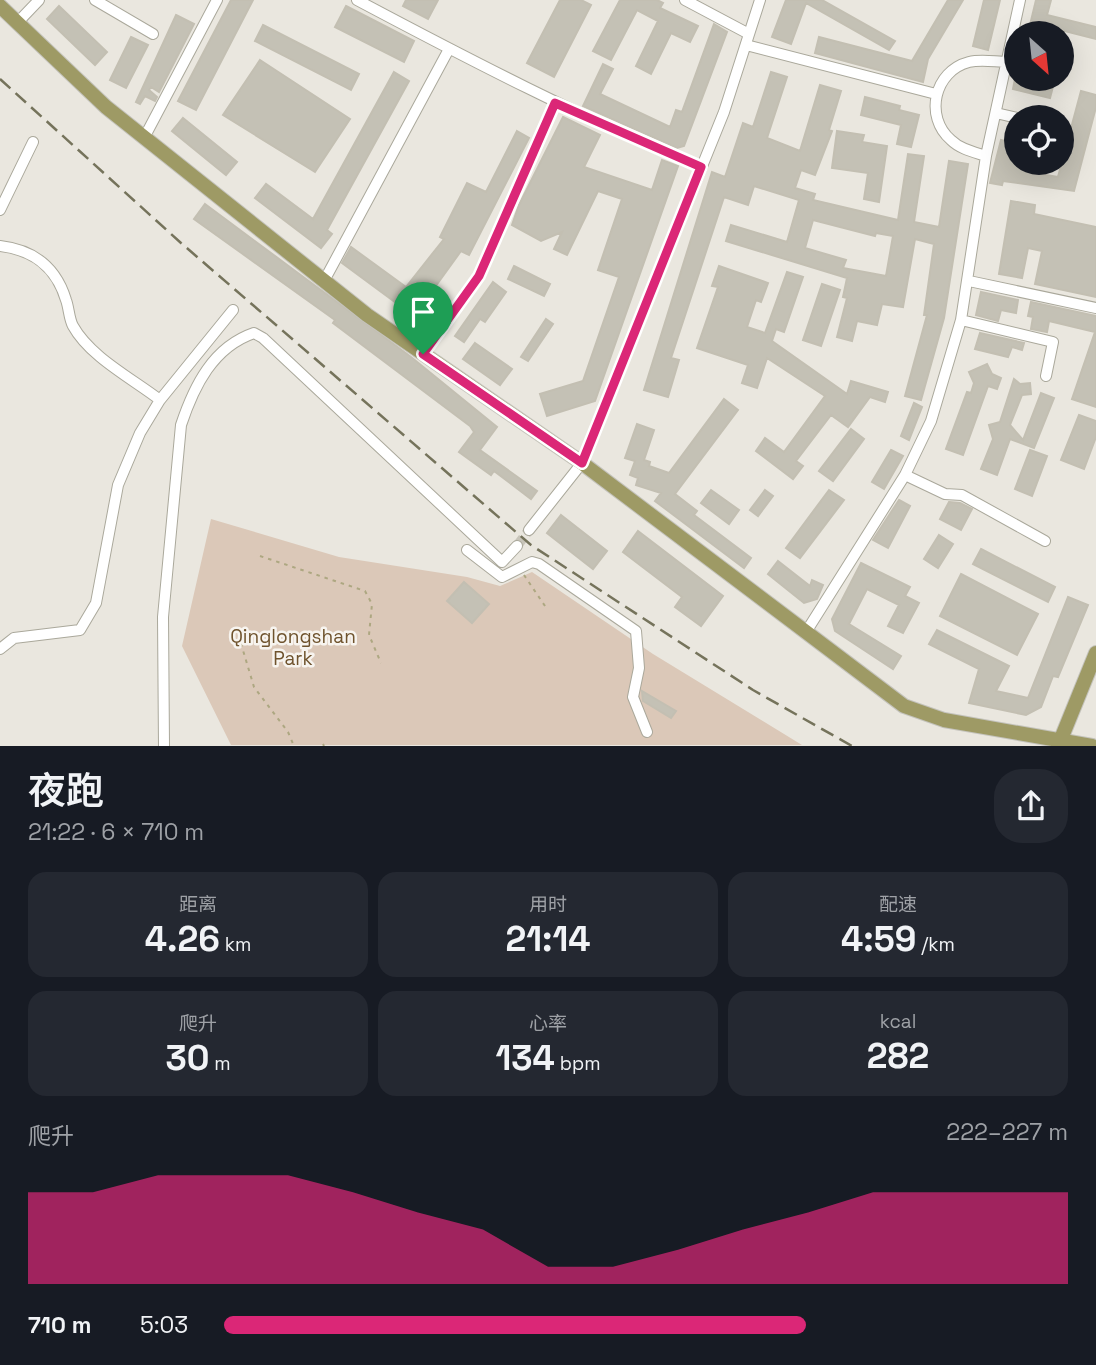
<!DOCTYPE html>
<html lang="zh">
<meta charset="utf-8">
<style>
:root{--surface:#171b24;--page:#242831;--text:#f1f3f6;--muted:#9ea1a6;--accent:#db2777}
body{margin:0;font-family:"Space Grotesk","Noto Sans SC",sans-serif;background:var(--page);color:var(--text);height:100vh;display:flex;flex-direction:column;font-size:26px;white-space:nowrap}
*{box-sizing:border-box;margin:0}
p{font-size:23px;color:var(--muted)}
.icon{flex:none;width:38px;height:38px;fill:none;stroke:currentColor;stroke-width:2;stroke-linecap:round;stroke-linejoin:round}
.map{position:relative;height:746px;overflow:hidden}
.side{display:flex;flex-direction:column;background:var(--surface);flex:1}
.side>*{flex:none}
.needle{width:46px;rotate:153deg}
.tools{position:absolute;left:1004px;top:21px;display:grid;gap:14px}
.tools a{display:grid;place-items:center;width:70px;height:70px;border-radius:50%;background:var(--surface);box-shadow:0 7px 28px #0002;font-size:35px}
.pin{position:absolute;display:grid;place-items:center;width:60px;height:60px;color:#fff;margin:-72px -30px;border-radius:50% 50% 50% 0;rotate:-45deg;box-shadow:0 0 7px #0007}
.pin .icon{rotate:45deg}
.round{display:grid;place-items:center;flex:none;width:74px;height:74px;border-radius:28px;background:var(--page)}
.headline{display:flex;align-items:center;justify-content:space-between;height:119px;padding:0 28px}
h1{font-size:38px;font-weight:600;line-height:52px}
.metrics{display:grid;grid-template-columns:repeat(3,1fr);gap:10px;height:119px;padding:7px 28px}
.metrics div{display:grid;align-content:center;border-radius:18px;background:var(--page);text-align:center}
.metrics b{font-size:35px;font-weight:600}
.metrics small{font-size:19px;font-weight:400}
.metrics p{font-size:19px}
.chart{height:196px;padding:14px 28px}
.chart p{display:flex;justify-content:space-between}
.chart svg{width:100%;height:126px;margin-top:7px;fill:var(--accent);opacity:.7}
ul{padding:0 28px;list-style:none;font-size:23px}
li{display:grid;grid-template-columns:112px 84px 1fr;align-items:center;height:52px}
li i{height:18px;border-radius:9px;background:var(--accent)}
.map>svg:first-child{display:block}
.green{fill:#dbc8b8}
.building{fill:#c4c1b5;stroke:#c3bfb2;stroke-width:2;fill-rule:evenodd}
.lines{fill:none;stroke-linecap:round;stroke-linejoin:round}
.minor-tunnel{stroke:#c7c4b9;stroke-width:10;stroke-dasharray:10 5;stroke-linecap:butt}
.minor-casing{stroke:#aaa89b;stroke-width:12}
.major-casing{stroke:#c4c3bc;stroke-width:16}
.path{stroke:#ada781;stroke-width:2;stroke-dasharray:3.5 5;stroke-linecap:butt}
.minor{stroke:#fff;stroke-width:10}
.major{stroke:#9e9a65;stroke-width:14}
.rail{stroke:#75735b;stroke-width:2.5;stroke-dasharray:14 7;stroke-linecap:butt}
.route-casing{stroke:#fff;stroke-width:14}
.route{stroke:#db2777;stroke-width:9}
.labels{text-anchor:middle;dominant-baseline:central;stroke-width:5;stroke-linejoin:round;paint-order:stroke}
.park-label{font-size:19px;fill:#6f532d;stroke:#f7f4ef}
</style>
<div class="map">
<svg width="1096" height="746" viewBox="0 0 1096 746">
<rect width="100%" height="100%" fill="#eae7df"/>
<path class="green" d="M211,519L339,557L467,577L500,586L532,572L653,654L802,745H231L182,646Z"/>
<path class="building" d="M231,0H253L196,110L178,101Z
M406,0H438L428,19L403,6Z
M560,0H581L591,5L554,77L527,63Z
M620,0H657L663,3L660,8L698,26L690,42L671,33L651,74L636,66L658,21L637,10L611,60L593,51Z
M786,0H822L895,41L889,50L806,3L791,44L772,37Z
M948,0H963L928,59L923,82L815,53L819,37L912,61Z
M984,0H1000L988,50L973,46Z
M1036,0H1051L1047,15L1096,27V39L1045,26L1044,29L1030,25Z
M59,6L107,52L95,65L47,19Z
M346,6L414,41L404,62L335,27Z
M176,15L194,24L159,92L151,87L149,90L157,97L155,101L145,96L140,104L136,102Z
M714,24L727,32L684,146L677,148L583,106L603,64L613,69L600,94L670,127L676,110L682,112Z
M263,25L359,74L351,90L255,41Z
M131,37L148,45L126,88L110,80Z
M260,60L350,119L315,172L223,115Z
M394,72L409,81L327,230L332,234L321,248L255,198L266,184L313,219Z
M771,72L787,77L767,138L800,151L820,85L841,91L829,130L832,131L815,175L801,170L795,188L815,194L813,200L898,220L908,154L924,156L914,222L939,227L949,161L968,164L944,318L921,400L905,396L927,315H924L934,244L915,239L903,307L882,304L877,325L857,321L852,341L837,337L847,298L843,297L847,278L726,241L731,225L787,242L799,200L754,186L748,205L724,197L671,358L679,360L668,397L644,390L712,172L725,177L743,123L753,127ZM813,220L875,236L876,233L893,236L886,276L843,268L846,260L805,248Z
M1015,79H1055L1050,98L1013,89Z
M1081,91L1096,95V107L1074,191L1003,181L1002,185L990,183L1001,140L1017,144V163H1037L1034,173L1058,177Z
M865,97L900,106L899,110L919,115L911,147L897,144L901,125L861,115Z
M563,117L600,135L584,167L652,190L662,160L678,166L595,401L547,416L540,394L583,381L619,277L598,270L622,199L598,191L567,255L554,249L562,232L541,241L512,225L519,205Z
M183,118L237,162L226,175L172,131Z
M517,131L529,138L469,255L461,251L414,316L342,263L351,247L406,287L444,239L440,237L467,183L486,192Z
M837,131L864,135L862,142L887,146L879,202L864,199L868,173L832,168Z
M1011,201L1035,205L1034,214L1096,227V297L1035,284L1042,251L1028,248L1022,278L999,274Z
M205,204L411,357L497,427L480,450L537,491L531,499L494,471L491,475L459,452L474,432L470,426L333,323L335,320L194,219Z
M514,266L550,284L544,296L508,279Z
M719,266L768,283L761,302L756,300L747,327L765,333L787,272L803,277L784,332L776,329L772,341L847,394L851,381L888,392L885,402L870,397L848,427L831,415L796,461L803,466L793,479L756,451L765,438L784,452L825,396L767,358L757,388L742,383L748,365L697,348L718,287L712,286Z
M493,282L506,292L485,322L480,319L464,342L455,336Z
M822,284L840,290L821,346L803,340Z
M981,292L1018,300L1016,313L1001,310L998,321L976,315Z
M1031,302L1096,316V407L1072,399L1095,332L1049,321L1047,332L1031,329L1033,317L1028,316Z
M546,319L553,324L528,361L521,357Z
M980,333L1024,343L1022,350L1012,347L1008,357L975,349Z
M475,343L512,369L500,385L463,359Z
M987,364L992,374L1001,378L997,389L988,386L963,455L946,449L967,392L971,393L974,383L969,372Z
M1014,379L1020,384L1030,383L1031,394L1022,395L1010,425L1023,440L1041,393L1054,398L1034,448L1010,439L997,475L981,469L993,439L989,425L1000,422Z
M724,399L738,410L675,494L697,511L694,515L751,558L744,568L655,501L661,493L636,485L638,478L630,475L635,461L625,458L637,424L654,430L644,460L650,462L649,466L669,473Z
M914,403L922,407L909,440L901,436Z
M1079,415L1096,421V437L1084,469L1061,460Z
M851,429L864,439L833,481L819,471Z
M891,450L903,456L884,489L872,482Z
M1030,450L1047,456L1032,496L1015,489Z
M711,490L739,510L729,524L701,503Z
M765,490L773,496L758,516L750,510Z
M829,490L844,500L800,558L786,548Z
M899,500L910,506L888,548L873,540Z
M949,502L960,503L972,509L961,530L940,519Z
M561,515L607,551L593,569L547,533Z
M638,531L723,596L701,626L675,607L682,597L623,552Z
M939,535L953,544L938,568L924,559Z
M981,549L1055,587L1048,602L973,564Z
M778,561L810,586L812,580L823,585L817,599L804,603L768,574Z
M861,563L910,587L905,596L919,603L903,633L888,626L899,605L867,589L849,624L901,656L893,669L835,631L832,619Z
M961,574L1038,614L1017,655L940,616Z
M464,582L489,604L472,623L447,601Z
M1068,597L1088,605L1058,677L1053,676L1041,707L1026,715L969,703L979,669L929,644L937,630L1009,666L996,691L1028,698Z
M642,691L676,711L671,718L643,701Z"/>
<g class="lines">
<path class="minor-tunnel" d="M517,546L529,530"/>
<defs>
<path id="minor" d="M95,0L153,34
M357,0C470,60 582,118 701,167
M685,0L749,34
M17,23L39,0
M746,45L936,94
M996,113L1017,118
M144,138L217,0
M986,156C974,152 960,149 951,140C924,117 934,71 969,62C982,59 995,62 1008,62
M0,210L33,142
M0,246C34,250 56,267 66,300C69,308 69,319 73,326C90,357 133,379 160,400
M324,281L449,49
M969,281L1096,308
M961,320L1053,342L1046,376
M423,353L479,276L555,103
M905,475L945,494L962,495L1045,541
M529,530L582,463L724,112L760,0
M467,550L502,577L532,562L539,564L636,631L639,668L633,697L647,732
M806,632L905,475L931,421L961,320L986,156L1020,0
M0,649L14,638L80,630L96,603L118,485L140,433L160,400L233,310
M164,746L163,617L181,425C194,386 213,347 254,333L263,338L502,562L517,546"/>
<path id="major" d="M0,6L106,107L367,315L582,463L904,706L944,720L1092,746
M1061,739L1096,653"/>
</defs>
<use href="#minor" class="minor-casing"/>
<use href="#major" class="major-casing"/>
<path class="path" d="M260,556L365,591L372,604L369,635L381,663
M524,575L547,609
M236,627L254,687L288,732L294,746
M323,744L324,746"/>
<use href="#minor" class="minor"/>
<use href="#major" class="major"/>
<path class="rail" d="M0,79L181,243L531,545L753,690L852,746"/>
</g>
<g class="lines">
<defs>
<path id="route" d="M555,103L701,167L582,463L423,354L479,276Z"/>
</defs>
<use href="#route" class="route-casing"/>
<use href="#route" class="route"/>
</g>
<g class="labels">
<g class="park-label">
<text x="293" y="636">Qinglongshan<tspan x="293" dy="22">Park</tspan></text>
</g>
</g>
</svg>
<div class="tools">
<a><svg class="needle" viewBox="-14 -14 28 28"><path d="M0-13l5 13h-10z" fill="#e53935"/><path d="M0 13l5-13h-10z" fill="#9ea1a6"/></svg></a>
<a><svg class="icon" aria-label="locate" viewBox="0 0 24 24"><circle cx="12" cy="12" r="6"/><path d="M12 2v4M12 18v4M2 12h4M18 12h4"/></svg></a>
</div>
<div class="pin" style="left:423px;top:354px;background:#1e9e55"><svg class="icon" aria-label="arrive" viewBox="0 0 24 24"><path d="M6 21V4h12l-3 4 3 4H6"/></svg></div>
</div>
<section class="side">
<div class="headline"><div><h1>夜跑</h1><p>21:22 · 6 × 710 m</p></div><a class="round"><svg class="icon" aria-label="share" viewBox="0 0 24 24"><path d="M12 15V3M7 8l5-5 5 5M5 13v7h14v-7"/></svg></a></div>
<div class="metrics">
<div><p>距离</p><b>4.26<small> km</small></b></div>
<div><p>用时</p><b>21:14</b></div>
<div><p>配速</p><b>4:59<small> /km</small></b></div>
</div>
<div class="metrics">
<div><p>爬升</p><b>30<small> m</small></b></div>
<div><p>心率</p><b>134<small> bpm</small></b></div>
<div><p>kcal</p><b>282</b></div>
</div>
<div class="chart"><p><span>爬升</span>222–227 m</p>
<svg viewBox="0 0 160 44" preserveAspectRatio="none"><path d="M0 44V12L10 12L20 6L30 6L40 6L50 12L60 19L70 25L80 38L90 38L100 32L110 25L120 19L130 12L140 12L150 12L160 12V44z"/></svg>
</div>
<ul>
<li><b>710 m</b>5:03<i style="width:69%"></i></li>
</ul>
</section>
